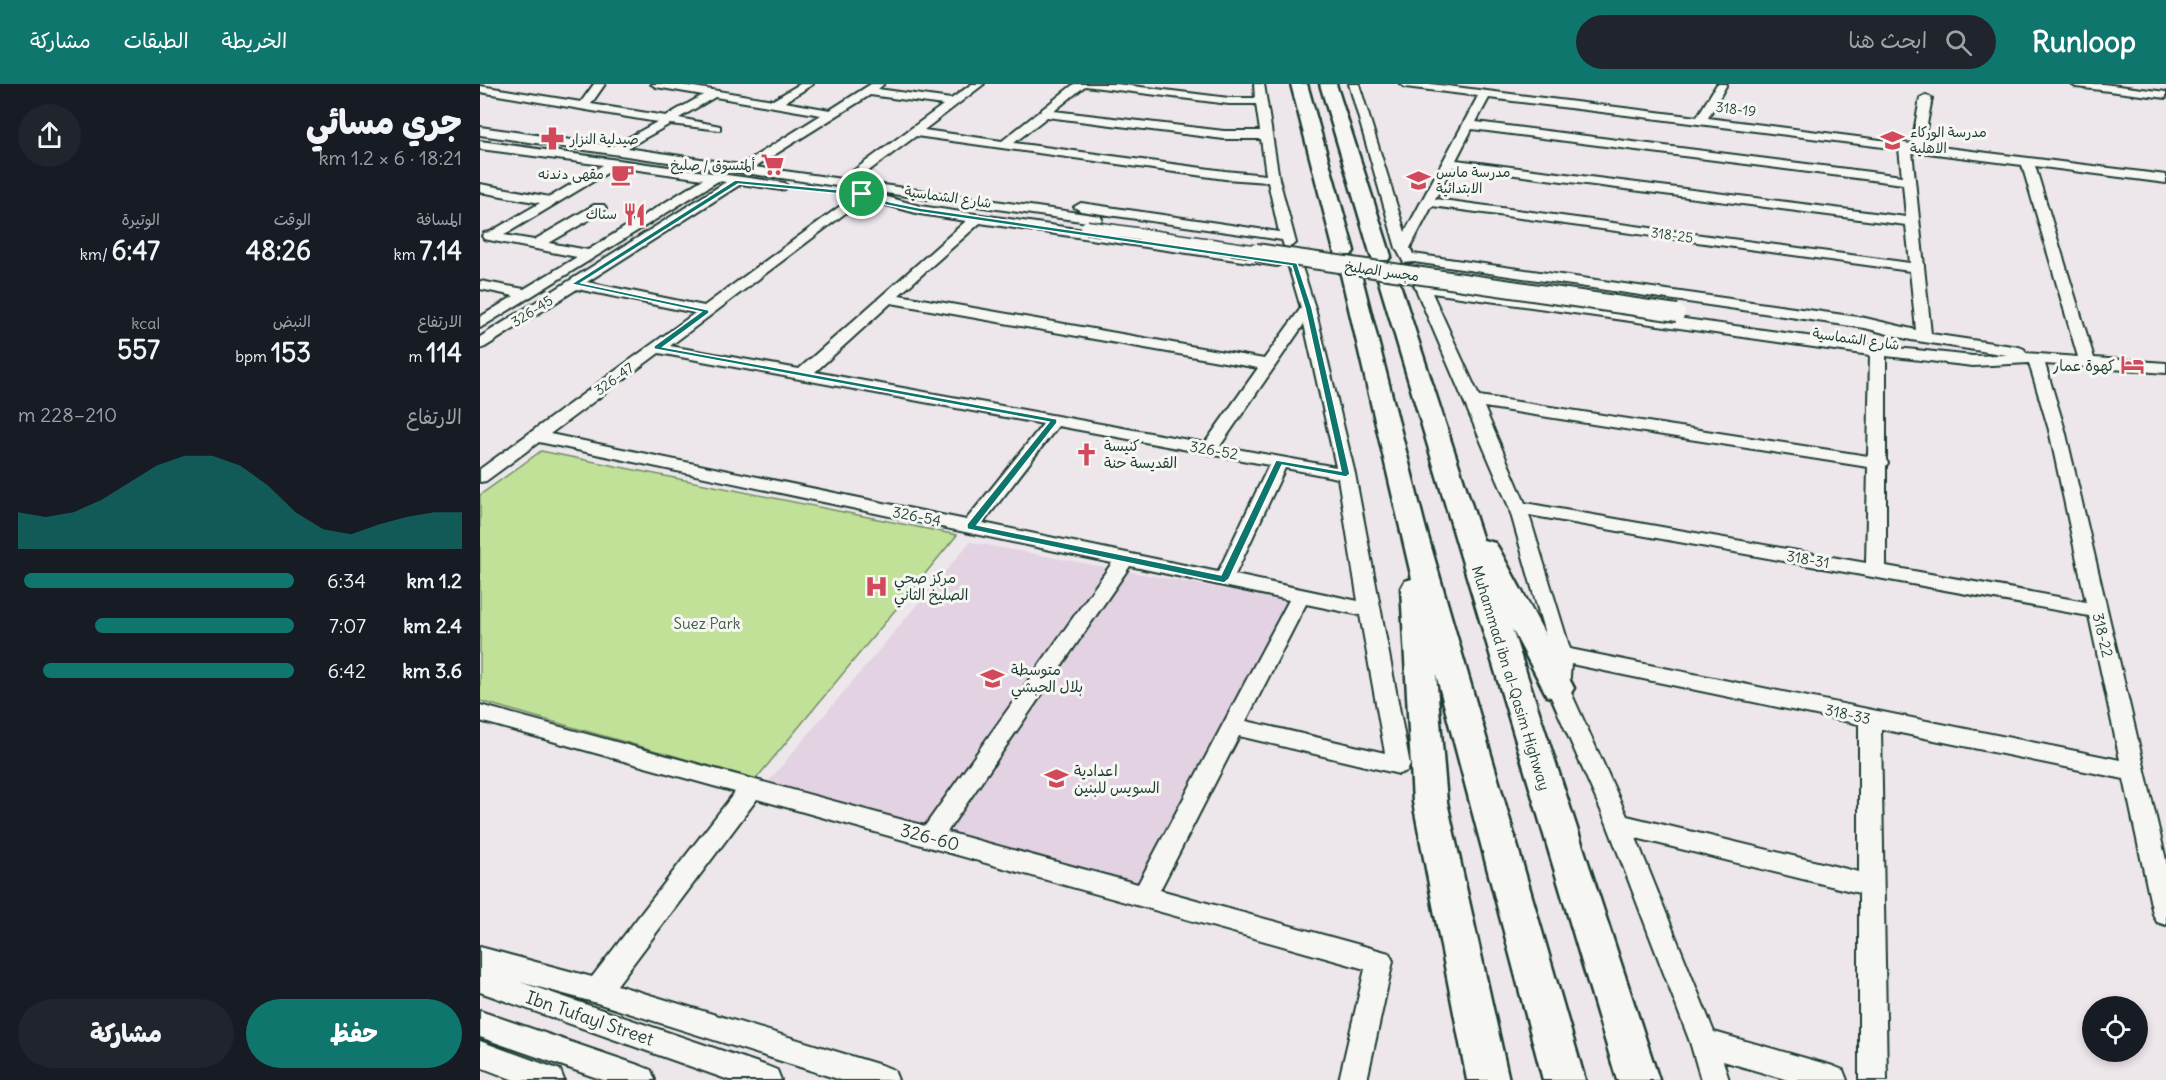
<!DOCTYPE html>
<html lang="ar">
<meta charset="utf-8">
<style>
:root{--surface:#171b24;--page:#20242c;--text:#f1f3f6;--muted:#9ea1a6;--accent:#0f766e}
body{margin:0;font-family:Delius,"Playpen Sans Arabic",sans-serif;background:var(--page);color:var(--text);direction:rtl;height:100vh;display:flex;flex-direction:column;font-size:22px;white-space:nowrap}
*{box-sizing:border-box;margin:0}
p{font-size:20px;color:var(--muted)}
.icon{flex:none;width:33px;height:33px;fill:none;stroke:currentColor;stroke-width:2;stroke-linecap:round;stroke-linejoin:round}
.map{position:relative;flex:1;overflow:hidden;direction:ltr}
.side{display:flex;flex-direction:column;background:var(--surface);width:480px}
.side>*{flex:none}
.tools{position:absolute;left:1602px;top:912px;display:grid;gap:12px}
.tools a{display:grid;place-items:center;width:66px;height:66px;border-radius:50%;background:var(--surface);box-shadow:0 3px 9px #0003;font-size:30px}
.pin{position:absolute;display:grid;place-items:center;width:51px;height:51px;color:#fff;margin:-26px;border:3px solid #fff;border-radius:50%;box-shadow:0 2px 6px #0007}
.round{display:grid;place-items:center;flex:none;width:63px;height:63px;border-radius:32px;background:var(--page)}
.summary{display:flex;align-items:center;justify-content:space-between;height:102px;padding:0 18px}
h1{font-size:33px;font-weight:800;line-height:45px}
.stats{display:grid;grid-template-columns:repeat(3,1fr);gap:9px;height:102px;padding:6px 18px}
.stats div{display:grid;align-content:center}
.stats b{font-size:26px;font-weight:800}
.stats small{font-size:16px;font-weight:400}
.stats p{font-size:16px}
.chart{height:168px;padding:12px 18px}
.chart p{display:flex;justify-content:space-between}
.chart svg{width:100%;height:108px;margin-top:6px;fill:var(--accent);opacity:.7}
.cta{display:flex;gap:12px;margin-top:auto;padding:12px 18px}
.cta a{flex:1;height:69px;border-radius:36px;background:var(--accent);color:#fff;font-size:24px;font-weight:800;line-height:69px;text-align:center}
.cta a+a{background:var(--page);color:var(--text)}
ul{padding:0 18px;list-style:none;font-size:20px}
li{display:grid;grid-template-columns:96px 72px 1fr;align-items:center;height:45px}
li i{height:15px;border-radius:8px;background:var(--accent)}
header{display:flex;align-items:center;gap:36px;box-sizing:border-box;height:84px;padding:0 30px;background:var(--accent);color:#fff}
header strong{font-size:28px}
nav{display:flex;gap:33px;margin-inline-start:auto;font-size:21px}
.search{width:420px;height:54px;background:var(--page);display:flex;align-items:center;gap:15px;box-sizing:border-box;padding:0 21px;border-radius:33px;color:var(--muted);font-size:22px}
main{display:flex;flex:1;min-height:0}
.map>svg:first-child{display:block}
.built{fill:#e2d2e2}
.green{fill:#c1e098;stroke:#708e66;stroke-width:1.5}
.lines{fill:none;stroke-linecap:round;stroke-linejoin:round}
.minor-casing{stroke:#1f3d34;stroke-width:4}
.highway-casing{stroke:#1f3d34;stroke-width:5}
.minor{fill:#f6f6f2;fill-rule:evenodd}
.highway{fill:#f6f6f2;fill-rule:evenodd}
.minor-bridge-far1-casing{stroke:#1f3d34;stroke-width:15;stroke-linecap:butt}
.minor-bridge-casing{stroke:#1f3d34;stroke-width:20;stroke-linecap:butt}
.minor-bridge-far1{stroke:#f6f6f2;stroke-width:12}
.minor-bridge{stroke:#f6f6f2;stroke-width:16}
.route{fill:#0f766e;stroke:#fff;stroke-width:1.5;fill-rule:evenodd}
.labels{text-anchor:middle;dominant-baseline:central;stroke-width:6;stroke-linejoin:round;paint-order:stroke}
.far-street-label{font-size:14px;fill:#1f3d34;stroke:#f6f6f2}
.far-poi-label{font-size:14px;fill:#1f3d34;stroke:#f6f6f2;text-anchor:start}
.poi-label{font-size:15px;fill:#1f3d34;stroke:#f6f6f2;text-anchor:start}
.street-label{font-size:15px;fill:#1f3d34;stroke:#f6f6f2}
.park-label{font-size:15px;fill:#3f5e48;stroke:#f6f6f2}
.near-street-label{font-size:18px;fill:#1f3d34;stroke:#f6f6f2}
</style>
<header>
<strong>Runloop</strong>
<div class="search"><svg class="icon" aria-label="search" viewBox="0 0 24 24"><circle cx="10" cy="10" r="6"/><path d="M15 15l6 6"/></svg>ابحث هنا</div>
<nav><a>الخريطة</a><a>الطبقات</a><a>مشاركة</a></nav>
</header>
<main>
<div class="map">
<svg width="1686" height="996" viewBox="0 0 1686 996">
<rect width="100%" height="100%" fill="#ede6eb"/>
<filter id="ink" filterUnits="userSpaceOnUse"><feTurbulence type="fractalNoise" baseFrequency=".0167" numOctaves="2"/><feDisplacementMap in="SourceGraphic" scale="12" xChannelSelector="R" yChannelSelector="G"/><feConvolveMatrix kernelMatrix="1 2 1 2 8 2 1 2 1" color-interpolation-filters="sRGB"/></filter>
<g filter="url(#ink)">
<path class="built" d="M490,458L807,517L655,801L289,697Z"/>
<path class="green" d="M61,367L477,451L276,695L0,617V411Z"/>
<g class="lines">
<defs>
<path id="minor" d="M114,0H125L111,20L186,32L223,11L176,3L171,0H196L293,16L320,0H333L305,18L350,26L391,0H404L398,5L471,15L492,0H504L444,46L522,57L594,0H636L749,14H775L774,0H784L799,95L816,159L809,163L804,162L802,156L601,127L594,123L601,119L799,148L788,98L745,95L436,52L375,97L620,132L622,135L620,138L615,139L0,51V43L133,62L177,38L0,8V2L101,18ZM605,2L749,20H776L780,47H744L574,27ZM390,11L463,21L362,95L275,83ZM235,13L341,31L261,81L147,64L190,40L240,46V42L199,34ZM567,33L744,55H781L786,91L745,87L534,59Z
M869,0H879L925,148L998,12L925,3L920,0H951L1217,33L1237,0H1247L1228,34L1432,60L1440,14L1446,11L1452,14L1443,61L1686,91V99L1555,82L1614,274L1686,279V289L1565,280L1585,346L1686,776V841L1677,838L1673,830L1644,695L1401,645L1407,996H1379V809L1156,754L1234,948L1353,982L1363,986L1367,996H1308L1243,977L1249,996H1221L1210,958L1127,740L1067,604L1071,571L1029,423L932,196L939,192L944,193L948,199L1398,262L1493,272L1527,271L1431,256L1385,244L934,178L924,179L916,164ZM1009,14L1419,65L1422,92L996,38ZM992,45L1423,100L1426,133L976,76ZM1432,67L1542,81L1598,273L1546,269L1544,265L1539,263L1451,250ZM972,83L1426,141L1430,179L955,115ZM952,122L1430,187L1436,246L1385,234L1314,224L933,170L930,164ZM952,209L1390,271L1388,372L999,312ZM1406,272L1493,282L1549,279L1569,346L1606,518L1406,482V382L1408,379L1406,376ZM1004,323L1388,383L1386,479L1045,419ZM1049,431L1609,532L1640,676L1090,565ZM1091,580L1379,640V788L1147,732L1089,604Z
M1591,0H1623L1686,8V14L1596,3Z
M0,57L305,99L307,102L305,105L301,106L261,100L107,198L224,222L382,106L440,122L802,175L804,178L797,182L500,139L419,211L784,275L821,224L807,177L809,174H819L835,224L875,390L930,681L927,687L919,690L759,652L680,806L909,869L913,877L887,996H859L885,885L277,715L137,901L404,982L414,986L418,996H361L117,919L40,898L287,982L297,986L301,996H249L0,908V863L112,893L255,708L0,637V621L445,742L632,479L59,358L6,397L0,398V385L215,229L97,205L5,263L0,265V253L246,98L238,97L0,244V233L34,212L0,205V197L44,205L97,173L4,155L2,152L4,149L10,148L60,119L0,108V100L70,113L123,81L0,65ZM137,83L223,95L108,166L69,159L124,127L126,124L124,121H114L54,156L24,151ZM384,115L440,130L486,137L319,285L190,262ZM411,219L778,284L725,359L335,288ZM824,240L856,383L740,362ZM179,269L563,340L486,436L70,350ZM578,342L789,381L738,488L503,439ZM805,384L858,394L878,517L755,491ZM650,482L809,516L658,800L467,748ZM826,520L880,531L905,669L766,637Z
M0,927L161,982L171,986L175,996H123L0,953Z
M0,957L80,986L84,996H34L0,983Z"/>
<path id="highway" d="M811,0H827L874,167L871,171H857L854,167Z
M840,0H856L911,172L908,176H894L891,172Z
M870,180L877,182L880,186L945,442L1105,996H1063L956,590L967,718L1029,996H987L933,718L921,504L925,497L932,495L860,186L863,182Z
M907,185L914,187L917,191L1003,456L1015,459L1019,465L1094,604L1089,612L1078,615L1067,612L1032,545L1179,996H1137L897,191L900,187Z"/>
</defs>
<use href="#minor" class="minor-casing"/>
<use href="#highway" class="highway-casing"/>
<use href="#minor" class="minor"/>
<use href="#highway" class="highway"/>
<defs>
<path id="minor-bridge-far1" d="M607,143L786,169"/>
<path id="minor-bridge" d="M776,168L1197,229"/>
</defs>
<use href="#minor-bridge-far1" class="minor-bridge-far1-casing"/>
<use href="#minor-bridge" class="minor-bridge-casing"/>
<use href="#minor-bridge-far1" class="minor-bridge-far1"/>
<use href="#minor-bridge" class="minor-bridge"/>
</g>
</g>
<path class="route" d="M255,96L382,108L410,118L440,124L817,179L832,224L870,390L866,393L802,381L749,495L744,499L487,445V440L569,338L174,265V262L221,228L91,200ZM258,100L381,112L406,121L440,128L812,182L825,224L861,387L796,376L741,491L497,441L577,339V335L183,263L229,229V226L101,199Z"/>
<defs>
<symbol id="pharmacy-bare" viewBox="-9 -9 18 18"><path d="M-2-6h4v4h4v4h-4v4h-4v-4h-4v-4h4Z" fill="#d1495b" stroke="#f6f6f2" stroke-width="2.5" paint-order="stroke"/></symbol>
<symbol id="school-bare" viewBox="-9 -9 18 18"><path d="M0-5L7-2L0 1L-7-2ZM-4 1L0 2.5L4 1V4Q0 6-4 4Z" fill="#d1495b" stroke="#f6f6f2" stroke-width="2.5" paint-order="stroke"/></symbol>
<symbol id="supermarket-bare" viewBox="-9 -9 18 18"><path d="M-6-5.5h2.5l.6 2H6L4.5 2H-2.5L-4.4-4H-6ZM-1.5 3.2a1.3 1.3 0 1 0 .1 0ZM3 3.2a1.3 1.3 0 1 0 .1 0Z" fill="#d1495b" stroke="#f6f6f2" stroke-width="2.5" paint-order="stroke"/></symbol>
<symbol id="cafe-bare" viewBox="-9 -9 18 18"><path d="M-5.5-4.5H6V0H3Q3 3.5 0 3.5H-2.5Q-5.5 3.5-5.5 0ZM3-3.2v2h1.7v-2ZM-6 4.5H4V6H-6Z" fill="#d1495b" stroke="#f6f6f2" stroke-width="2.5" paint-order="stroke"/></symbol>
<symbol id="restaurant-bare" viewBox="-9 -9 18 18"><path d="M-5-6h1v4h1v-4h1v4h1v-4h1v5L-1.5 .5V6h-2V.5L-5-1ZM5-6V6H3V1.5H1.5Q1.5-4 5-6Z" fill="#d1495b" stroke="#f6f6f2" stroke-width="2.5" paint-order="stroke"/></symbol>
<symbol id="hotel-bare" viewBox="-9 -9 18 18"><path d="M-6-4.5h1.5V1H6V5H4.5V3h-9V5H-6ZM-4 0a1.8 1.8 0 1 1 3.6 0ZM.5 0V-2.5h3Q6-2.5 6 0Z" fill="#d1495b" stroke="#f6f6f2" stroke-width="2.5" paint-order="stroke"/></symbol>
<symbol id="church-bare" viewBox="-9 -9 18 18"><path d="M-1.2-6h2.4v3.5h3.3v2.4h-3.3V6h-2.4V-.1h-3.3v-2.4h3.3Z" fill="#d1495b" stroke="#f6f6f2" stroke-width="2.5" paint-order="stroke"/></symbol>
<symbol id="hospital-bare" viewBox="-9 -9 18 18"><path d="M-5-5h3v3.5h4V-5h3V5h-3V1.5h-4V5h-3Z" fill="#d1495b" stroke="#f6f6f2" stroke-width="2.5" paint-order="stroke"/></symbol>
</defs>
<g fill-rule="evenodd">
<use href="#pharmacy-bare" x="56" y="38" width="33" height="33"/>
<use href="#school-bare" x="1396" y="40" width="33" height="33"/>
<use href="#supermarket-bare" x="276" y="64" width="33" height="33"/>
<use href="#cafe-bare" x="126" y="74" width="33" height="33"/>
<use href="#school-bare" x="922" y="80" width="33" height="33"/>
<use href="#restaurant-bare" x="138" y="114" width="33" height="33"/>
<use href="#hotel-bare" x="1636" y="264" width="33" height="33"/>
<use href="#church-bare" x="590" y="354" width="33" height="33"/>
<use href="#hospital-bare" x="380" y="486" width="33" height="33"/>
<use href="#school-bare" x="496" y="578" width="33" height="33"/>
<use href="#school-bare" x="560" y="678" width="33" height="33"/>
</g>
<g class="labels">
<g class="far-street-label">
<text transform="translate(1256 25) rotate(7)">318-19</text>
<text transform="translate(468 113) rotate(8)">شارع الشماسية</text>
<text transform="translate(1192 151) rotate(8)">318-25</text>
<text transform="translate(902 187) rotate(8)">مجسر الصليخ</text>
<text transform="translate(52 227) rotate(-32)">326-45</text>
<text transform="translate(1376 255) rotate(8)">شارع الشماسية</text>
<text transform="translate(134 295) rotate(-36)">326-47</text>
</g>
<g class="far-poi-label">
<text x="1430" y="48">مدرسة الوركاء<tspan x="1430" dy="16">الاهلية</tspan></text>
<text x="90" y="55">صيدلية النزار</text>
<text x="275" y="81" text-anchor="end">ألمتسوق / صليخ</text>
<text x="956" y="88">مدرسة مايس<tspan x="956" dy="16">الابتدائية</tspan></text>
<text x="124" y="90" text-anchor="end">مقهى دندنه</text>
<text x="137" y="130" text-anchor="end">سناك</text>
</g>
<g class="poi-label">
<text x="1635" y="281" text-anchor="end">كهوة عمار</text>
<text x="624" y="361">كنيسة<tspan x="624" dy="17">القديسة حنة</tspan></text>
<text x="414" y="493">مركز صحي<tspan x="414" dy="17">الصليخ الثاني</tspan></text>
<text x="531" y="585">متوسطة<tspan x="531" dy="17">بلال الحبشي</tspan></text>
<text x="594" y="686">اعدادية<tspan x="594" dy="17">السويس للبنين</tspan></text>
</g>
<g class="street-label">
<text transform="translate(734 366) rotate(10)">326-52</text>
<text transform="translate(437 432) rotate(11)">326-54</text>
<text transform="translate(1328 475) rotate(10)">318-31</text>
<text transform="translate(1623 551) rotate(77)">318-22</text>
<text transform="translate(1031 594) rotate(73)">Muhammad ibn al-Qasim Highway</text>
<text transform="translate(1368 630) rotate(12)">318-33</text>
</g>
<g class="park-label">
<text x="227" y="539">Suez Park</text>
</g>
<g class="near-street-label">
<text transform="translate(450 753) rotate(15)">326-60</text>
<text transform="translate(110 934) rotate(19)">Ibn Tufayl Street</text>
</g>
</g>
</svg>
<div class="tools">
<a><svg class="icon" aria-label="locate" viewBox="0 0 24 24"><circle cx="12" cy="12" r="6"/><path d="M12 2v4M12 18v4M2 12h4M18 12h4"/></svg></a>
</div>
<div class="pin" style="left:382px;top:110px;background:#1e9e55"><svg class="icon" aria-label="arrive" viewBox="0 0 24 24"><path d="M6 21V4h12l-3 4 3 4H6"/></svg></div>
</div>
<section class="side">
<div class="summary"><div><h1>جري مسائي</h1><p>18:21 · 6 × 1.2 km</p></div><a class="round"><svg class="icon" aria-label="share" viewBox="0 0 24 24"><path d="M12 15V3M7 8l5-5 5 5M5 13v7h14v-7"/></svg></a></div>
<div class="stats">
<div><p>المسافة</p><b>7.14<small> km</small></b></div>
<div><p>الوقت</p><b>48:26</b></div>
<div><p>الوتيرة</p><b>6:47<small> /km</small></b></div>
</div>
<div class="stats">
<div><p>الارتفاع</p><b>114<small> m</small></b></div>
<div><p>النبض</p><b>153<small> bpm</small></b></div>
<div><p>kcal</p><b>557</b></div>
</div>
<div class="chart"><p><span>الارتفاع</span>210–228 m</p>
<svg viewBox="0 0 160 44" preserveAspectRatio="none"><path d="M0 44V29L10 31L20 29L30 24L40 17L50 10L60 6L70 6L80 10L90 18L100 29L110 36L120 38L130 34L140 31L150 29L160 29V44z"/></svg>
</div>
<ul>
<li><b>1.2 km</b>6:34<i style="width:98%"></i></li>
<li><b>2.4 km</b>7:07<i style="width:72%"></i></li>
<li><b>3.6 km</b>6:42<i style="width:91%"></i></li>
</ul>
<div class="cta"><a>حفظ</a><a>مشاركة</a></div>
</section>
</main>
